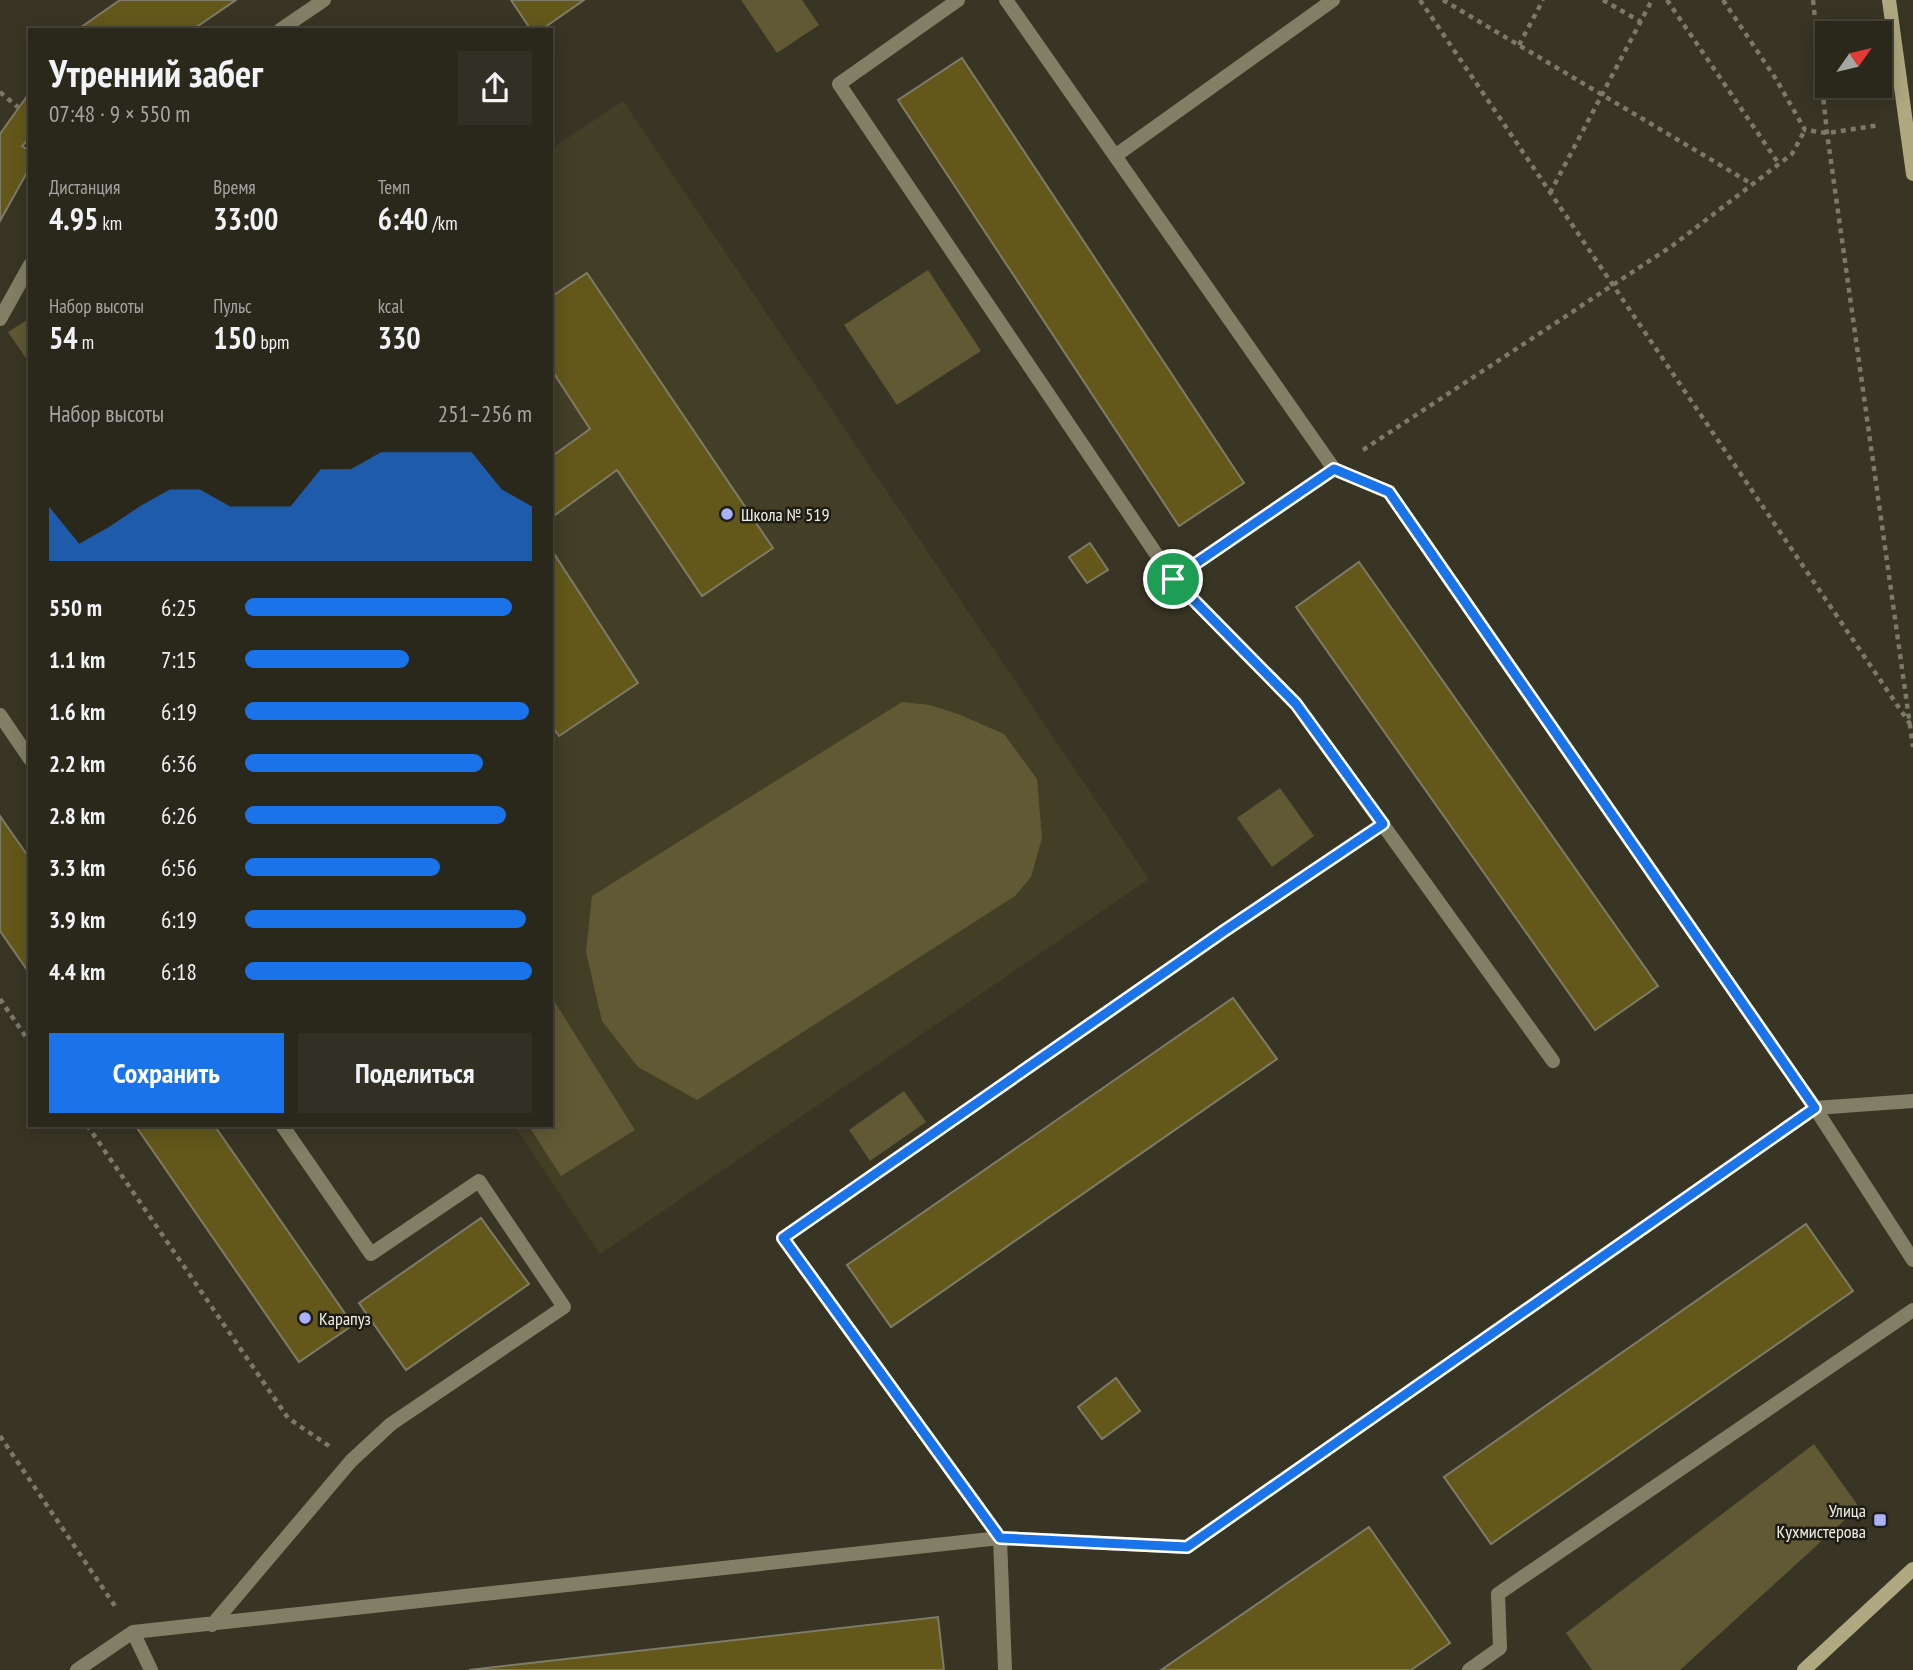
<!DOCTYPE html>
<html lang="ru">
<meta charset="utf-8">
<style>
:root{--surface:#2a281b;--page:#323024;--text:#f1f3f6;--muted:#a5a6a3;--line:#46443a;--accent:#1a73e8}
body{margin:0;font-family:"PT Sans Narrow",sans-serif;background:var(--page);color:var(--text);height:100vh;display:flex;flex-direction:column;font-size:26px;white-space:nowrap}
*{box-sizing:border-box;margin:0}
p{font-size:23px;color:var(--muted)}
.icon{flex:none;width:38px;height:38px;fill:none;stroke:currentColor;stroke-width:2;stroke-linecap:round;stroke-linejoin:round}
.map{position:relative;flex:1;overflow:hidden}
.drawer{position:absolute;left:28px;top:28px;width:525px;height:1099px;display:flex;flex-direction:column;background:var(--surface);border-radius:0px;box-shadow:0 4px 18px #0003,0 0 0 2px var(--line)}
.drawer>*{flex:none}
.needle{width:46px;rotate:56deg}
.fabs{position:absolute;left:1815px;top:21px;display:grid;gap:14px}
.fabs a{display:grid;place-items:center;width:77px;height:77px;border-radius:0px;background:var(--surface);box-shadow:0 4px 18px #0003,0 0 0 2px var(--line);font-size:35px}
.pin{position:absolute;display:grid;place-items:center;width:60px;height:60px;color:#fff;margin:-30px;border:4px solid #fff;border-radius:50%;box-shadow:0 2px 7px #0007}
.round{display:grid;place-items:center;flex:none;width:74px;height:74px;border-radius:0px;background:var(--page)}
.overview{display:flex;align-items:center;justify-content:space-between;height:119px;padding:0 21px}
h1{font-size:38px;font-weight:800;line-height:52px}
.metrics{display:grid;grid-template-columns:repeat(3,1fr);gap:10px;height:119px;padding:7px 21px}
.metrics div{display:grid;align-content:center}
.metrics b{font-size:30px;font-weight:800}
.metrics small{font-size:19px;font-weight:400}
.metrics p{font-size:19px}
.chart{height:196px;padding:14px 21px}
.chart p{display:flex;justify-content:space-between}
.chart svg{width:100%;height:126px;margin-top:7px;fill:var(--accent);opacity:.7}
.button{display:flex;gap:14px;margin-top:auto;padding:14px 21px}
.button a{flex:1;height:80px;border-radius:0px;background:var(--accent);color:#fff;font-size:28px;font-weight:800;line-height:80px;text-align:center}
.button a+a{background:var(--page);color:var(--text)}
ul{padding:0 21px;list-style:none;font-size:23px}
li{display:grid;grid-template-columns:112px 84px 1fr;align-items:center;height:52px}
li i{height:18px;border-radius:9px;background:var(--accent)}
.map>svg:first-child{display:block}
.built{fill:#433e26}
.green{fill:#605934}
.building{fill:#63581a;stroke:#7e7b67;stroke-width:2}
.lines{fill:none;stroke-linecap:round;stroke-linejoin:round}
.path{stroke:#7b796a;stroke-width:4.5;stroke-dasharray:5 5;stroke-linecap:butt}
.service{stroke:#837f66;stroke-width:14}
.secondary{stroke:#afa880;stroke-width:14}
.route-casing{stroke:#fff;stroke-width:14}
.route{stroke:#1a73e8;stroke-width:9}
.poi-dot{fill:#a9b0fc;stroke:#1e1d15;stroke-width:2.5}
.labels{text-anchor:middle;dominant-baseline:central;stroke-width:5;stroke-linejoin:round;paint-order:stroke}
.poi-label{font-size:18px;fill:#f2f1e6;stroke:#1e1d15;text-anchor:start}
</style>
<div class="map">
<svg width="1913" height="1670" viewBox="0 0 1913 1670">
<rect width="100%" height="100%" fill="#383524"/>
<path class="built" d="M623,101L1149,879L600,1254L514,1125H551V149Z"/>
<path class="green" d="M741,0H802L819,25L777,53Z
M928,270L981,351L897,405L844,325Z
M30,318V364L8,332Z
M902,702L930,705L958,714L1004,734L1037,779L1042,838L1031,877L1015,896L697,1100L638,1067L602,1021L586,952L592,896Z
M1280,788L1314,836L1272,867L1237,818Z
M551,996L635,1130L561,1176L528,1125H551Z
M904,1091L926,1122L870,1161L849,1130Z
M1814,1444L1859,1507L1680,1670H1592L1566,1633Z"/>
<path class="building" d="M120,0H236L192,30H77Z
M511,0H584L541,30H531Z
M962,58L1244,483L1179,526L898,100Z
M30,92V138L22,146L30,151V167L0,221V134Z
M587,273L773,548L702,596L617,470L551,518V457L590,429L551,369V297Z
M1090,543L1108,570L1087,583L1069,557Z
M551,549L638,683L559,736L551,725Z
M1359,562L1658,986L1595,1030L1296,607Z
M0,816L30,859V974L0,931Z
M1233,998L1277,1059L891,1327L847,1265Z
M135,1125H214L353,1325L299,1362Z
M481,1218L529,1284L406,1370L359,1303Z
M1806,1224L1853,1291L1491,1544L1444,1477Z
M1116,1378L1140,1411L1102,1439L1078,1407Z
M1369,1527L1450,1643L1411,1670H1161Z
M938,1617L944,1670H469Z"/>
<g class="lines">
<path class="path" d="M1420,0L1910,724
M1443,0L1752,184
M1603,0L1641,22
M1667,0L1779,164
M1723,0L1776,79L1805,130L1827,133L1880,125
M1813,0L1827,133L1913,747
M1519,45L1543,0
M0,92L19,108
M1550,193L1652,0
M1363,450L1672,246L1792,154L1805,130
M0,999L30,1043
M87,1125L288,1418L329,1446
M0,1436L117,1609"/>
<path class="service" d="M958,0L839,84L1173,579L1334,469
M1006,0L1334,469L1389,492L1815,1108L1913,1101
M280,30L324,0
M1115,156L1333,0
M0,319L30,265
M1173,579L1296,704L1553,1061
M0,715L30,759
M212,1625L351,1461L391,1424L564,1307L479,1181L371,1254L282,1125
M133,1632L151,1670
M77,1670L133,1632L1000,1538L1187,1547L1815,1108L1913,1260
M1005,1670L1000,1538L783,1238L1224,931L1383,824
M1469,1670L1500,1648L1498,1594L1913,1310"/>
<path class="secondary" d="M1889,0L1913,174
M1804,1670L1913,1569"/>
</g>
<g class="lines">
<defs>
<path id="route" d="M1334,469L1389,492L1815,1108L1187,1547L1000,1538L783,1238L1224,931L1383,824L1296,704L1173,579Z"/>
</defs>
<use href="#route" class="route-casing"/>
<use href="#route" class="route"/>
</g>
<g class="poi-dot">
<circle cx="727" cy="514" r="7"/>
<circle cx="305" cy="1318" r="7"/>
<rect x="1873" y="1513" width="14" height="14" rx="3.5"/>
</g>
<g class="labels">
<g class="poi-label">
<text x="741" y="514">Школа № 519</text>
<text x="319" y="1318">Карапуз</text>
<text x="1866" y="1510" text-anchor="end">Улица<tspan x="1866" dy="21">Кухмистерова</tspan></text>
</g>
</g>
</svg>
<div class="fabs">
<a><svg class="needle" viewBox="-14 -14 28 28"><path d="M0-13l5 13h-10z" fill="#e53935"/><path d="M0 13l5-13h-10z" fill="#a5a6a3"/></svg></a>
</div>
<div class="pin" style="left:1173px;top:579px;background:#1e9e55"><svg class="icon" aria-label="arrive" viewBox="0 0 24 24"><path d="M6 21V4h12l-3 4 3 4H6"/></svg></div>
<section class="drawer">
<div class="overview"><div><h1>Утренний забег</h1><p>07:48 · 9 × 550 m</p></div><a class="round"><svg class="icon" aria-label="share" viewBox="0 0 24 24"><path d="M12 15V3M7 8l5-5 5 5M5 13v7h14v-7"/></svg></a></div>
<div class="metrics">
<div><p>Дистанция</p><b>4.95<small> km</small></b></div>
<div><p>Время</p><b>33:00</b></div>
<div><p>Темп</p><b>6:40<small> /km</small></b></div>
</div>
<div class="metrics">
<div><p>Набор высоты</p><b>54<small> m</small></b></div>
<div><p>Пульс</p><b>150<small> bpm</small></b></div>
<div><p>kcal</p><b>330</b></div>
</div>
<div class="chart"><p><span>Набор высоты</span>251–256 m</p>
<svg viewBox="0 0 160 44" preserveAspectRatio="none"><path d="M0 44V25L10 38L20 32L30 25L40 19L50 19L60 25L70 25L80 25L90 12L100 12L110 6L120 6L130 6L140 6L150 19L160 25V44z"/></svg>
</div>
<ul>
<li><b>550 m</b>6:25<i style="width:93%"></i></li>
<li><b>1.1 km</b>7:15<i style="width:57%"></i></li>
<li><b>1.6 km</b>6:19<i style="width:99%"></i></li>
<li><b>2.2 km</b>6:36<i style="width:83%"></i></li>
<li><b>2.8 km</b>6:26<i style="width:91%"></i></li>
<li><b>3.3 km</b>6:56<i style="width:68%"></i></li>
<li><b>3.9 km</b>6:19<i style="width:98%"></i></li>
<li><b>4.4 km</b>6:18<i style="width:100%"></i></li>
</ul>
<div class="button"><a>Сохранить</a><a>Поделиться</a></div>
</section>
</div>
